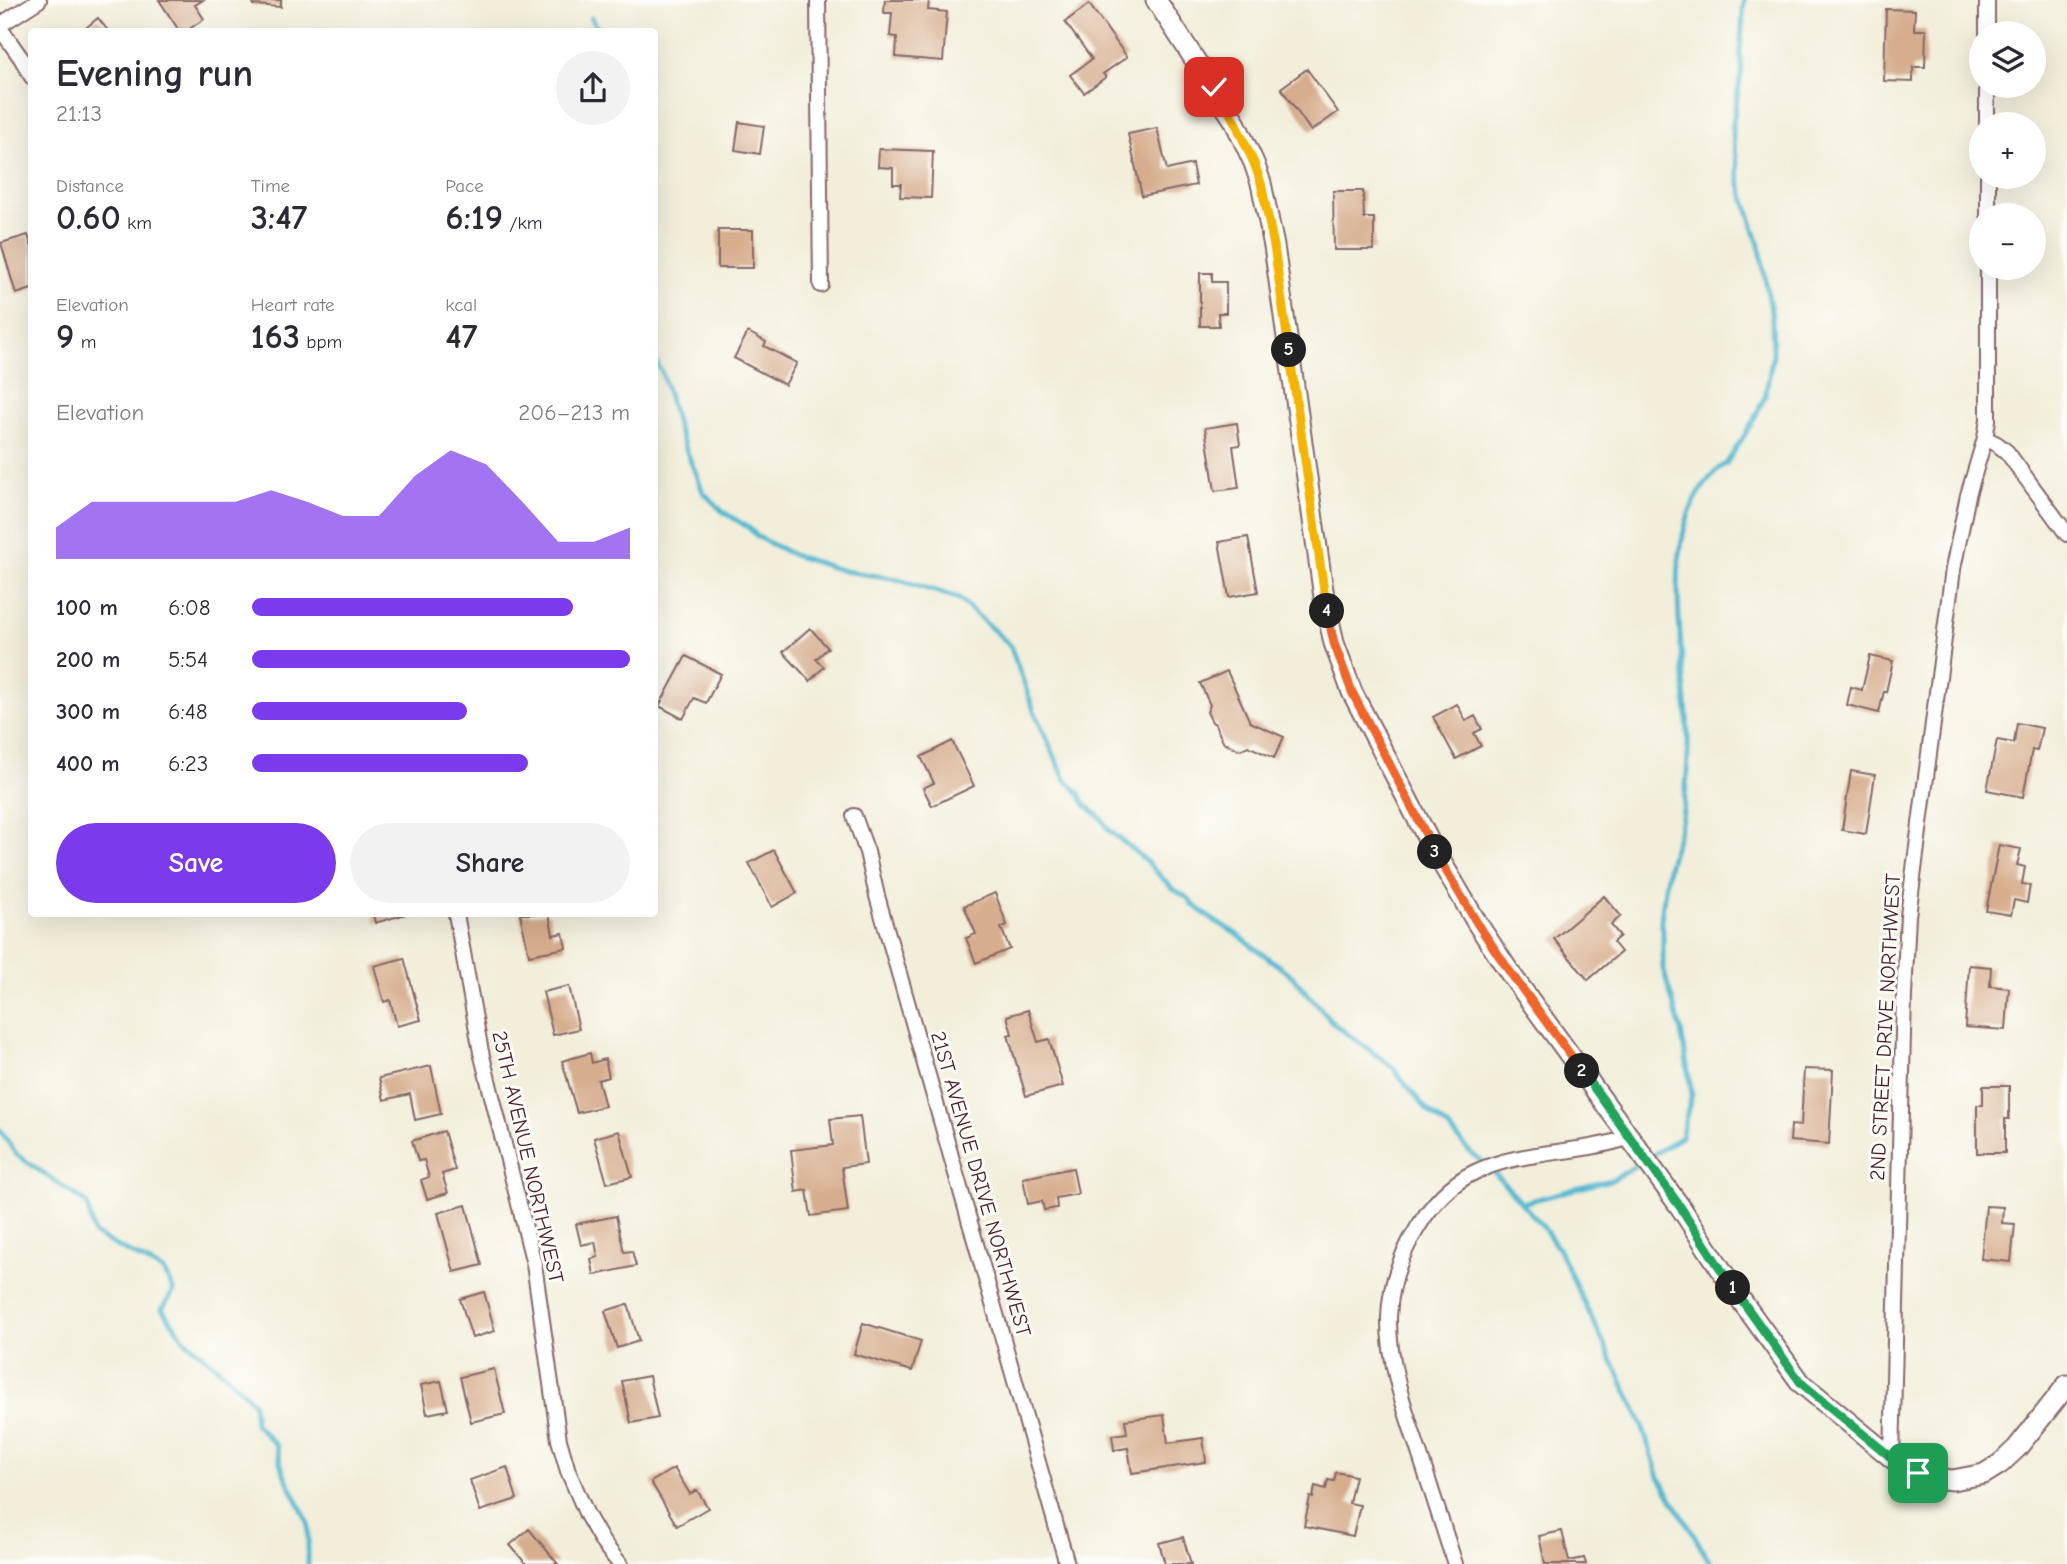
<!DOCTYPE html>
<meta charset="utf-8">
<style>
:root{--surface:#fff;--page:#f2f2f3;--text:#2b2b33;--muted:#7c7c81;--accent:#7c3aed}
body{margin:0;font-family:"Comic Neue",sans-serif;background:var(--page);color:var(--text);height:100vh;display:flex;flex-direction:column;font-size:26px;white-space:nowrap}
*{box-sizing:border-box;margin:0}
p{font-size:23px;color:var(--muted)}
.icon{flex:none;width:38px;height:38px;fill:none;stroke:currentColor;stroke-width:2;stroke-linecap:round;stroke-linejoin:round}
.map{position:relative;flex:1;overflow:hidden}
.sheet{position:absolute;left:28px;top:28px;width:630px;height:889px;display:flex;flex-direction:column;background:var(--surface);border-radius:7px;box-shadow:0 7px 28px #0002}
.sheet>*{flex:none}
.fabs{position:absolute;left:1969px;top:21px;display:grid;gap:14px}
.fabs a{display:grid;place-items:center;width:77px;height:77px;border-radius:50%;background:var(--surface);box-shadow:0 7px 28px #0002;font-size:35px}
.pin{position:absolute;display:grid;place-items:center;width:60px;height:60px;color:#fff;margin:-30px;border-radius:14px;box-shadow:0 4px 10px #0006}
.km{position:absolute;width:35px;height:35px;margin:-18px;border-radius:50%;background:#222;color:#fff;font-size:19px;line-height:35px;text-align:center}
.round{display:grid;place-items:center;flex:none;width:74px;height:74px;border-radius:37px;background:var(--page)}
.head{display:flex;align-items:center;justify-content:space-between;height:119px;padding:0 28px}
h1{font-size:38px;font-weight:700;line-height:52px}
.stats{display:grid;grid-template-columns:repeat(3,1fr);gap:10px;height:119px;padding:7px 28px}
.stats div{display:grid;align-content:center}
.stats b{font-size:35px;font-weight:700}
.stats small{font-size:19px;font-weight:400}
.stats p{font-size:19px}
.chart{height:196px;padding:14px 28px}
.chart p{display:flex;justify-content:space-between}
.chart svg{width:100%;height:126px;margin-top:7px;fill:var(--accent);opacity:.7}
.button{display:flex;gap:14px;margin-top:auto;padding:14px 28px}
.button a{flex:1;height:80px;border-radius:42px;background:var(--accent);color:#fff;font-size:28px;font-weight:700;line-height:80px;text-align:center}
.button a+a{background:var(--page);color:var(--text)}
ul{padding:0 28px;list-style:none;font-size:23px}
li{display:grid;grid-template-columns:112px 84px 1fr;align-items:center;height:52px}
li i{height:18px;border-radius:9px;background:var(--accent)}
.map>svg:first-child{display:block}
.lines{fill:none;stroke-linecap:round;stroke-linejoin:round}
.stream{stroke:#52b9d0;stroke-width:5}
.building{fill:#d6ad8d}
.minor-casing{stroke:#856768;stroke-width:18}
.tertiary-casing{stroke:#856768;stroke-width:23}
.minor{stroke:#fff;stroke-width:14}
.tertiary{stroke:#fff;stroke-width:19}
.split-1-casing{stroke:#fff;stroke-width:14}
.split-2-casing{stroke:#fff;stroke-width:14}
.split-3-casing{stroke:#fff;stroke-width:14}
.split-4-casing{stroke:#fff;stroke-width:14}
.split-5-casing{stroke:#fff;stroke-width:14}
.split-6-casing{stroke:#fff;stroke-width:14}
.split-1{stroke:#22a559;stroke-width:9}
.split-2{stroke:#22a559;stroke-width:9}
.split-3{stroke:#f0652b;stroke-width:9}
.split-4{stroke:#f0652b;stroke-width:9}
.split-5{stroke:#f5b400;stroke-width:9}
.split-6{stroke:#f5b400;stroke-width:9}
.labels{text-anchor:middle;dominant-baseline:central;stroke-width:6;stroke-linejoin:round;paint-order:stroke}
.street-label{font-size:21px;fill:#4a1f2b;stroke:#fdfcf7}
</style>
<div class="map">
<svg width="2067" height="1564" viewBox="0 0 2067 1564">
<rect width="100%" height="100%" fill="#fdfcf7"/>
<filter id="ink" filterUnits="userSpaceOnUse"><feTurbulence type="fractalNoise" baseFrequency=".0143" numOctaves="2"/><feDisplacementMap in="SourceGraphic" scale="14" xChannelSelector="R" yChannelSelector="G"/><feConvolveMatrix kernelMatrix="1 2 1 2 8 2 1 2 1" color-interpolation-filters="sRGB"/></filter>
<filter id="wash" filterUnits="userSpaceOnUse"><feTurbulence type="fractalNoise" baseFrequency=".00686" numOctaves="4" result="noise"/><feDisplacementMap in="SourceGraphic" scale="28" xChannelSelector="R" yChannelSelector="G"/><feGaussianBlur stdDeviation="1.57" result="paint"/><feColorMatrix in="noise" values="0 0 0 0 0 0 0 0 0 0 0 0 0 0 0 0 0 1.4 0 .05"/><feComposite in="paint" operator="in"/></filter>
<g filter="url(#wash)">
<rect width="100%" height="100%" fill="#f2eeda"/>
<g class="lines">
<path class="stream" d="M591,18L600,32
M654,357L662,373L679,432L703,492L722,511L749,528L758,537L793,555L844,571L892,578L958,598L1010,645L1034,711L1065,779L1079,793L1086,805L1101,818L1109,830L1144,859L1172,888L1188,898L1192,904L1213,920L1235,933L1292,976L1334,1024L1394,1068L1397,1074L1428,1111L1449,1128L1471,1153L1491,1169L1534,1217L1539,1221L1559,1250L1639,1417L1659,1477L1711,1564
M0,1130L17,1155L87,1203L94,1234L164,1271L174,1291L162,1309L184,1339L224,1373L253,1402L255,1424L276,1445L283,1472L308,1522V1564
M1522,1203L1614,1179L1681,1137L1692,1094L1681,1031L1663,968V930L1661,921C1663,903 1665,886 1668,868C1671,854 1677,841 1680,827C1685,805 1688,770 1688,748C1690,668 1653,542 1710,478C1715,472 1719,467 1726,464L1751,425L1765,396L1773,355L1772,317L1760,248L1740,184L1732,128L1742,68L1740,53L1744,0"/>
</g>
<g id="blocks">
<path class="building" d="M159,0H203L195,5L204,19L185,32H180Z
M253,0H281V7L253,5Z
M885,0H929L928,10L947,12L943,61L896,57L897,37L890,36L892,13H884Z
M1089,4L1127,57L1103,74L1106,77L1084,93L1070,75L1092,59L1065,22Z
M1886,9L1915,10L1914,30H1926L1925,67H1913V82L1884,81Z
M98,18L109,32H81Z
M1307,69L1338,112L1311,131L1281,88Z
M739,122L764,126L760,154L735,150Z
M1157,128L1167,170L1192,164L1196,185L1142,196L1128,134Z
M879,149L933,151L931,198L900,197L901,184H893V168L878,167Z
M1333,191H1363L1364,218H1374V250H1334Z
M718,230H753V268H718Z
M28,235L32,248V289L16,294L1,243Z
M1200,273H1212V282H1226V313H1218L1219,326H1200Z
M748,332L766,342L764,346L797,363L785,385L734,358Z
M1237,423L1240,445L1233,446L1239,488L1215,491L1205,428Z
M1248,537L1258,592L1229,597L1219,542Z
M810,628L828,648L816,659L824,667L810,681L783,652Z
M686,656L721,674L706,703L694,698L683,719L659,706Z
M1870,656L1893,661L1886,692L1884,691L1879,713L1847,705L1851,687L1862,690Z
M1227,671L1250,722L1284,737L1274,758L1248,746L1240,750L1223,742L1215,724L1212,722L1207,712L1210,705L1200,683Z
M1457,704L1466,721L1475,716L1482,729L1474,733L1481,746L1456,759L1433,717Z
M2017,723L2042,728L2037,751L2032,750L2023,797L1987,790L1997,740L2014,743Z
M952,741L974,786L932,806L923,788L934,783L921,757Z
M1851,771L1875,775L1866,834L1842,830Z
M1999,845L2021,849L2017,865L2025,867L2022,884L2030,885L2027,903L2014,900L2011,915L1986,911Z
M774,850L797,893L772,907L749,863Z
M995,893L1007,925L1001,928L1010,949L976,963L966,938L976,934L964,906Z
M1604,896L1621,916L1611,925L1620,936L1613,942L1621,952L1588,980L1554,939Z
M373,914H406L375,923Z
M520,914H549L553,935L563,933L566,948L529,955Z
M404,958L421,1020L397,1026L390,1000L384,1002L374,966Z
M1969,965L1991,967L1990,986L2009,988L2006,1030L1965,1027Z
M569,986L579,1029L553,1035L543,992Z
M1028,1010L1038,1042L1049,1039L1063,1086L1026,1096L1008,1035L1012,1034L1007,1016Z
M590,1053L592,1063L605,1059L609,1077L598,1080L605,1106L577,1113L562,1061Z
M431,1066L441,1114L415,1120L410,1094L384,1100L379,1078Z
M1804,1069L1833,1070L1829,1144L1790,1141L1791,1125L1801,1126Z
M1983,1086H2009V1119H2005V1153H1977V1105H1983Z
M860,1116L866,1164L842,1167L848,1211L811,1216L807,1190L796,1192L791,1150L833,1145L830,1119Z
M444,1131L455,1170L442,1174L448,1193L427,1199L421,1180L429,1177L424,1160L418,1161L412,1141Z
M619,1131L632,1177L607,1183L594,1138Z
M1073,1168L1078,1194L1056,1198L1057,1208L1044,1210L1042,1201L1028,1204L1023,1178Z
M466,1205L482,1265L454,1272L438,1213Z
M1986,1206L2003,1207L2002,1223L2015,1224L2011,1262L1981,1259Z
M616,1216L624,1252L632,1251L636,1266L594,1275L591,1259L598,1257L595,1242L581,1245L576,1224Z
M484,1292L495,1331L472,1338L460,1299Z
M628,1304L639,1341L617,1348L605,1311Z
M863,1323L921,1341L912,1371L854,1354Z
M494,1369L505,1414L471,1422L460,1377Z
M649,1376L658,1418L631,1423L622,1381Z
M441,1381L448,1410L427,1414L421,1385Z
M1164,1415L1168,1443L1203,1438L1206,1462L1132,1473L1128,1448L1114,1450L1112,1435L1127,1433L1125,1420Z
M507,1467L517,1499L480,1511L470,1480Z
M674,1468L690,1494L697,1490L708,1508L677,1526L651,1482Z
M1336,1472L1355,1476L1349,1503L1360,1505L1353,1536L1304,1526L1310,1497L1313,1498L1315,1486L1326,1489L1328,1480L1334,1481Z
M529,1529L558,1564H526L510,1545Z
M1562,1531L1569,1561L1584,1558L1586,1564H1545L1539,1536Z
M1183,1537L1191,1564H1165L1159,1543Z"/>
</g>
</g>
<g filter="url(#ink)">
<use href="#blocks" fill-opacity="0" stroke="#856768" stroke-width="2"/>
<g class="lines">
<defs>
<path id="minor" d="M818,0L821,285
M1987,0V33
M0,25L39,0
M0,28L21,58L32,77
M1987,86V124
M1988,177V215
M1985,438L1997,444L2007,452L2067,534
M854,816L867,852L877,896L1067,1564
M456,914L481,1052L534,1264L559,1440L568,1471L587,1515L603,1543L620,1564
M1892,1458L1904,995L1908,916L1953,569L1968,495L1985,438L1988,420V268
M1455,1564C1443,1527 1431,1490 1419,1452C1405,1410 1388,1362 1389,1317C1390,1285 1401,1254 1418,1227C1431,1205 1451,1183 1475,1172C1524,1149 1579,1155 1630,1137"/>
<path id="tertiary" d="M1156,0L1234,120L1254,163L1261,183L1274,246L1324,597L1334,643L1352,692L1429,841L1477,923L1510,973L1681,1208L1741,1300L1801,1383L1892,1458L1918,1473L1931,1478L1953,1480L1984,1474L2000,1464L2017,1448L2067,1385"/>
</defs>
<use href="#minor" class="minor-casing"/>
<use href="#tertiary" class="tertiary-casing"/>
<use href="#minor" class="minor"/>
<use href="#tertiary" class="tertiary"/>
</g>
</g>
<g class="lines" filter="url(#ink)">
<defs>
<path id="split-1" d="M1733,1288L1801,1383L1892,1458L1918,1473"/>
<path id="split-2" d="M1582,1071L1681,1208L1733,1288"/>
<path id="split-3" d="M1435,852L1477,923L1510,972L1582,1071"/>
<path id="split-4" d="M1327,611L1334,643L1352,692L1435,852"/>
<path id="split-5" d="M1289,350L1327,611"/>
<path id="split-6" d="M1214,87L1234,120L1254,163L1261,183L1274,246L1289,350"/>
</defs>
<use href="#split-1" class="split-1-casing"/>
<use href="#split-2" class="split-2-casing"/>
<use href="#split-3" class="split-3-casing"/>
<use href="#split-4" class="split-4-casing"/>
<use href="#split-5" class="split-5-casing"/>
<use href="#split-6" class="split-6-casing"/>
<use href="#split-1" class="split-1"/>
<use href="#split-2" class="split-2"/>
<use href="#split-3" class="split-3"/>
<use href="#split-4" class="split-4"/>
<use href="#split-5" class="split-5"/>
<use href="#split-6" class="split-6"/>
</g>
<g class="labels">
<g class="street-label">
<text transform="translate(1885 1027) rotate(-87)">2ND STREET DRIVE NORTHWEST</text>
<text transform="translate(528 1157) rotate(77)">25TH AVENUE NORTHWEST</text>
<text transform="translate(981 1184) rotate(74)">21ST AVENUE DRIVE NORTHWEST</text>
</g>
</g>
</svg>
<div class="fabs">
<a><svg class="icon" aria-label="layers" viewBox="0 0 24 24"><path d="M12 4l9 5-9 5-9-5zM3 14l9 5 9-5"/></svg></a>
<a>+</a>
<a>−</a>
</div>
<div class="pin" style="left:1918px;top:1473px;background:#1e9e55"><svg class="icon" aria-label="arrive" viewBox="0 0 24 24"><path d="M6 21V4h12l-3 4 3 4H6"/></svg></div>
<div class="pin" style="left:1214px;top:87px;background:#d93025"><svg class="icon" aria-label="check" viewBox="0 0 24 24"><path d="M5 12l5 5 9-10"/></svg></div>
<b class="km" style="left:1733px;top:1288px">1</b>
<b class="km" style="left:1582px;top:1071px">2</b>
<b class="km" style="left:1435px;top:852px">3</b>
<b class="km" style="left:1327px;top:611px">4</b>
<b class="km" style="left:1289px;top:350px">5</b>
<section class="sheet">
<div class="head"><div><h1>Evening run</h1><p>21:13</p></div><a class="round"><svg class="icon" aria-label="share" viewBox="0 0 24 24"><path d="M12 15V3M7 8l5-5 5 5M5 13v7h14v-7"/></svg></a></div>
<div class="stats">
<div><p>Distance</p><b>0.60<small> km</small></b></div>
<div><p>Time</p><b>3:47</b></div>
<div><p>Pace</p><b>6:19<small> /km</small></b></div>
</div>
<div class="stats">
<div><p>Elevation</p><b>9<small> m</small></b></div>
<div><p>Heart rate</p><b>163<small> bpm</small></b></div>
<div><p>kcal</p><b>47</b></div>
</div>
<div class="chart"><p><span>Elevation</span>206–213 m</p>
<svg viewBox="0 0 160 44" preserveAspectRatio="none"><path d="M0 44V33L10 24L20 24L30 24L40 24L50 24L60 20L70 24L80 29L90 29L100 15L110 6L120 11L130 24L140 38L150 38L160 33V44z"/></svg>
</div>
<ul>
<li><b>100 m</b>6:08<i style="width:85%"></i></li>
<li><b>200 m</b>5:54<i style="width:100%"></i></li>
<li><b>300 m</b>6:48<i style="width:57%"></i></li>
<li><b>400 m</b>6:23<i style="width:73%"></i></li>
</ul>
<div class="button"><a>Save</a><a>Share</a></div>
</section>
</div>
